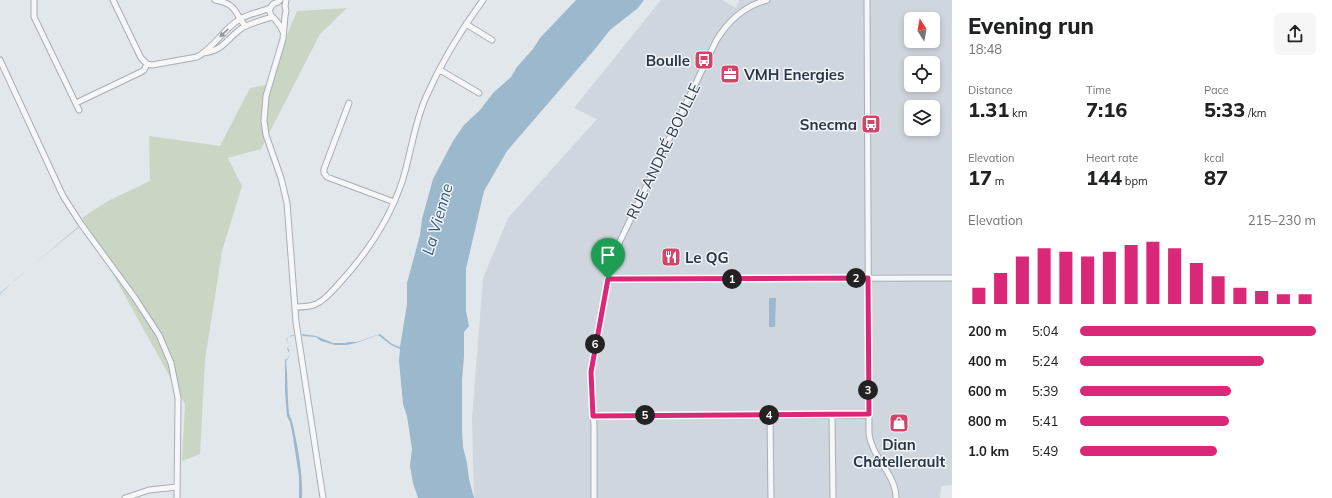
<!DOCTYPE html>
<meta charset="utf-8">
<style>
:root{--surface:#fff;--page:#f6f6f6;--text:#202124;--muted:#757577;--accent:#db2777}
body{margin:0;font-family:Mulish,sans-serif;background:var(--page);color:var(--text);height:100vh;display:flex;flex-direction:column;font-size:15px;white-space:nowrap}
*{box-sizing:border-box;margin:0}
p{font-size:13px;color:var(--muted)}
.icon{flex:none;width:22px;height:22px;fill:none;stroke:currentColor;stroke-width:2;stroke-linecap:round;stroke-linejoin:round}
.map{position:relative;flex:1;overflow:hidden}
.sheet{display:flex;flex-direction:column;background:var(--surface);width:380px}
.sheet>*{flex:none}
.needle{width:26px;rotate:349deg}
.tools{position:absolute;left:904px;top:12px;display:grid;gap:8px}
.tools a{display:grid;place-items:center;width:36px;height:36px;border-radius:6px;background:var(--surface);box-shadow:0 2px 6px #0003;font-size:20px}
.pin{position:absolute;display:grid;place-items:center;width:34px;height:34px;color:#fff;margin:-41px -17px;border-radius:50% 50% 50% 0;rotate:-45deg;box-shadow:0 0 4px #0007}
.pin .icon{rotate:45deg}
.km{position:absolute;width:20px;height:20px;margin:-10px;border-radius:50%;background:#222;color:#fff;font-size:11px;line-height:20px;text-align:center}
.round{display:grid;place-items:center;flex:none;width:42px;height:42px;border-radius:6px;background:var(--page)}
.overview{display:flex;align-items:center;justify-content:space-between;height:68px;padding:0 16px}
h1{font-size:22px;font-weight:800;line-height:30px}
.metrics{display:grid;grid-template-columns:repeat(3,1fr);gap:6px;height:68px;padding:4px 16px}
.metrics div{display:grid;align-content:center}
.metrics b{font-size:20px;font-weight:800}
.metrics small{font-size:11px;font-weight:400}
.metrics p{font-size:11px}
.chart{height:112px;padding:8px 16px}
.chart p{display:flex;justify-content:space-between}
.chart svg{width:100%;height:72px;margin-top:4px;stroke:var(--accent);stroke-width:6}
ul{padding:0 16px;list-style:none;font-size:13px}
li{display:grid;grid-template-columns:64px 48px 1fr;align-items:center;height:30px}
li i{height:10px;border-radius:5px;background:var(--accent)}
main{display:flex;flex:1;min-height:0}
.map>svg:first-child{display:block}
.built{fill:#d0d6dd;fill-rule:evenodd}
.green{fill:#cad5c3}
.water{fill:#9cb8cc}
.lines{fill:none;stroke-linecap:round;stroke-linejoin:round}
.minor-casing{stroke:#a7aeb6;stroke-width:7}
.minor{stroke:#f5f7f9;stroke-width:5}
.oneway{fill:#8f969e}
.route-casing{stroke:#fff;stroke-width:8}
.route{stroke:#db2777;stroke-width:5}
.labels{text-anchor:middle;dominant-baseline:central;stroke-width:3;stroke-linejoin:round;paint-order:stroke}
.poi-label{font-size:15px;font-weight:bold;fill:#293644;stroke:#f2f5f8;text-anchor:end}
.street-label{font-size:15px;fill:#293644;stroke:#f2f5f8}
.water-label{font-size:16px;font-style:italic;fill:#32597a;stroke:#f2f5f8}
</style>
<main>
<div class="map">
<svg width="952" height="498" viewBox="0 0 952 498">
<rect width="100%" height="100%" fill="#e2e7eb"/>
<path class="built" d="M661,0H722L736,8L739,0H952V485L941,486L940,498H474L472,419L483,278L508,218L597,119L574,108ZM911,19H933V41H911ZM911,63H933V85H911ZM911,107H933V129H911Z"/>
<path class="green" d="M347,8L320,34L261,149L228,158L242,186L222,251L205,360L200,454L182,461L185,404L82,218L108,201L150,181L149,136L220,146L250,88L266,85L297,11Z"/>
<path class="water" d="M576,0H644L638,8L610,30L595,49L507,151L484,191L466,269V311L469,326L464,332V357L462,380V430L463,447L467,463L469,479L474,498H418L413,483L410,466L412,449L407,416L403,404L399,361L400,349L391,345L378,335L356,343L346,345H335L321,341L316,337L303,336L301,334L316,336L333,343H346L348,342H357L380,334L392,344L400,347L407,304V283L420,235L422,219L433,179L453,141L464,125L480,110L494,92L511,77L517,67L533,49L540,38Z
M78,227H79L15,280L0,294V293Z
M769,298H776L775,327H769Z
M292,335L295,336H292L286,339L289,345L288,348C291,354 290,357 286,361C288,378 287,396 289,413C290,417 292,421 293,425C298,448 303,474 302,498H299V477L293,437L290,422L287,416L285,392V360L288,358L290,354L287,349L289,345L286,340Z"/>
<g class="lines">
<defs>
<path id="minor" d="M34,0V17L37,23L79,110
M113,0L141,58L147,64L152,65L197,57C214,48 223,29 240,19C249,14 260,12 270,8
M215,0C236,4 234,11 245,26
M280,0L278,2L273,4L269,10L271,15C276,21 280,23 283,32
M286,0L285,6L286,11L285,16L283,39L266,96L264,121L266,135L281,178L287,203L296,322L323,498
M867,0L869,434C872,458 896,474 896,498
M466,24L492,40
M203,53C224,51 227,38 242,28C251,23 263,20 272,17
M0,60L63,196L81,224L135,298L159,335L171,363L178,398L177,498
M440,70L479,93
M76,103L141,72L144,70L147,64
M349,103L324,169V173L327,177L394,202
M608,279L952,278
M295,307C301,307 310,307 316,304C324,301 330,293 336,287C365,256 389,221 402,182C411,154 414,124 426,97C441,63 461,30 483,0
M770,415L771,498
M832,415L833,498
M593,416L869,415
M125,498L149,490L177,487
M594,498V426L591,372L608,279V267L610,262L716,41C728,21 744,6 767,0"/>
</defs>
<use href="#minor" class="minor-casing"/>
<use href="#minor" class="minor"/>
</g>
<defs><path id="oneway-solid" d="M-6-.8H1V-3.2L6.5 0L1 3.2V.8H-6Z"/></defs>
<use class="oneway" href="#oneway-solid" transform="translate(224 33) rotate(136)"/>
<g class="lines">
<defs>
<path id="route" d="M868,278L869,414L593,416L591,372L608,279Z"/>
</defs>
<use href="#route" class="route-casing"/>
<use href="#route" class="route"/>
</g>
<defs>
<symbol id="bus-square" viewBox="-11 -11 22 22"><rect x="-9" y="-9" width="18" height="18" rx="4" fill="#d44468" stroke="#f2f5f8"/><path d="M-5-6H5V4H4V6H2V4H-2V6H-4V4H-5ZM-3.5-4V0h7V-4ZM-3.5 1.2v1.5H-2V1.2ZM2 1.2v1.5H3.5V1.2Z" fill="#fff"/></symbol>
<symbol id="office-square" viewBox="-11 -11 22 22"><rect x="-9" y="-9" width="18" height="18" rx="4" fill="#d44468" stroke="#f2f5f8"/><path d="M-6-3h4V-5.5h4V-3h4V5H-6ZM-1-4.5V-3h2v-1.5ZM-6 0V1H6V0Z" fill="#fff"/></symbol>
<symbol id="restaurant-square" viewBox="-11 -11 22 22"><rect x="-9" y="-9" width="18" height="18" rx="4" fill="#d44468" stroke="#f2f5f8"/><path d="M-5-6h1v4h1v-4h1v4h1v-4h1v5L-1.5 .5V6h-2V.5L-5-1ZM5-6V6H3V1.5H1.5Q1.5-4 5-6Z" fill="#fff"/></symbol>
<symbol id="shop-square" viewBox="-11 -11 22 22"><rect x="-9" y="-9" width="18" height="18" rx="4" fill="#d44468" stroke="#f2f5f8"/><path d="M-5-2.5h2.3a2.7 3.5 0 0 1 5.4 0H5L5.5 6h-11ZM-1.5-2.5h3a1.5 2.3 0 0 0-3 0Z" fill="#fff"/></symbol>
</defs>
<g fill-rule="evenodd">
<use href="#bus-square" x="693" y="49" width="22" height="22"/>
<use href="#office-square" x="719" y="63" width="22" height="22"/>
<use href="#bus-square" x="860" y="113" width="22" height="22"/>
<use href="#restaurant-square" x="660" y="246" width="22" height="22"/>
<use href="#shop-square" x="888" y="412" width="22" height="22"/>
</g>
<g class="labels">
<g class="poi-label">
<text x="690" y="60">Boulle</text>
<text x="744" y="74" text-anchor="start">VMH Energies</text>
<text x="857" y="124">Snecma</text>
<text x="685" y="257" text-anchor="start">Le QG</text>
<text x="899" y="444" text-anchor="middle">Dian<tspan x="899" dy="17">Châtellerault</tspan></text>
</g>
<g class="street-label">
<text transform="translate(663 151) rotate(-64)">RUE ANDRÉ BOULLE</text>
</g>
<g class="water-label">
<text transform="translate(437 219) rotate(-74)">La Vienne</text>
</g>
</g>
</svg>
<div class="tools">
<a><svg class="needle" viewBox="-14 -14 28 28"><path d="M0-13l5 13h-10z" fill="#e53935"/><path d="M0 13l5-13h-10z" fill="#757577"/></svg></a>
<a><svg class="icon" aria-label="locate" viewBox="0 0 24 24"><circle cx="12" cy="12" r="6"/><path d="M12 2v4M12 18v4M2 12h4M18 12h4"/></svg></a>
<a><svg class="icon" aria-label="layers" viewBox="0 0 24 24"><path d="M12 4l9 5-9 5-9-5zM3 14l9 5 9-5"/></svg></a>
</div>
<div class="pin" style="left:608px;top:279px;background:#1e9e55"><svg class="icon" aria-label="arrive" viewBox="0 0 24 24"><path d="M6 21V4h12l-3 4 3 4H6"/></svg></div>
<b class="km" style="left:732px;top:279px">1</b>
<b class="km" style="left:856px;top:278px">2</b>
<b class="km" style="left:868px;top:390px">3</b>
<b class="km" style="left:769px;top:415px">4</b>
<b class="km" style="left:645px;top:415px">5</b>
<b class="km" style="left:595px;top:344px">6</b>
</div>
<section class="sheet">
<div class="overview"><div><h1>Evening run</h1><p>18:48</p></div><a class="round"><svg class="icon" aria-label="share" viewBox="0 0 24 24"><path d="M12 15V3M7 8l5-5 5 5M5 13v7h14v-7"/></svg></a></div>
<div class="metrics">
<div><p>Distance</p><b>1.31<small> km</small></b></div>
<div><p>Time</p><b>7:16</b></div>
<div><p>Pace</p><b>5:33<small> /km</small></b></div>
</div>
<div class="metrics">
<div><p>Elevation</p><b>17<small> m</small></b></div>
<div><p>Heart rate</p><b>144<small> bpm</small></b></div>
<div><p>kcal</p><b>87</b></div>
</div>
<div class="chart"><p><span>Elevation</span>215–230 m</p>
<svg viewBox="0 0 160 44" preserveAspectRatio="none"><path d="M5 44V34M15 44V25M25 44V15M35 44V10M45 44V12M55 44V15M65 44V12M75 44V8M85 44V6M95 44V10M105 44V19M115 44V27M125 44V34M135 44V36M145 44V38M155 44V38"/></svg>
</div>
<ul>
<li><b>200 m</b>5:04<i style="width:100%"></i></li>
<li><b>400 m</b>5:24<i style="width:78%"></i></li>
<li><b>600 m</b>5:39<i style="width:64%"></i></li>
<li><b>800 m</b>5:41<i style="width:63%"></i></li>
<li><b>1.0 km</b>5:49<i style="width:58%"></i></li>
</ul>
</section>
</main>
